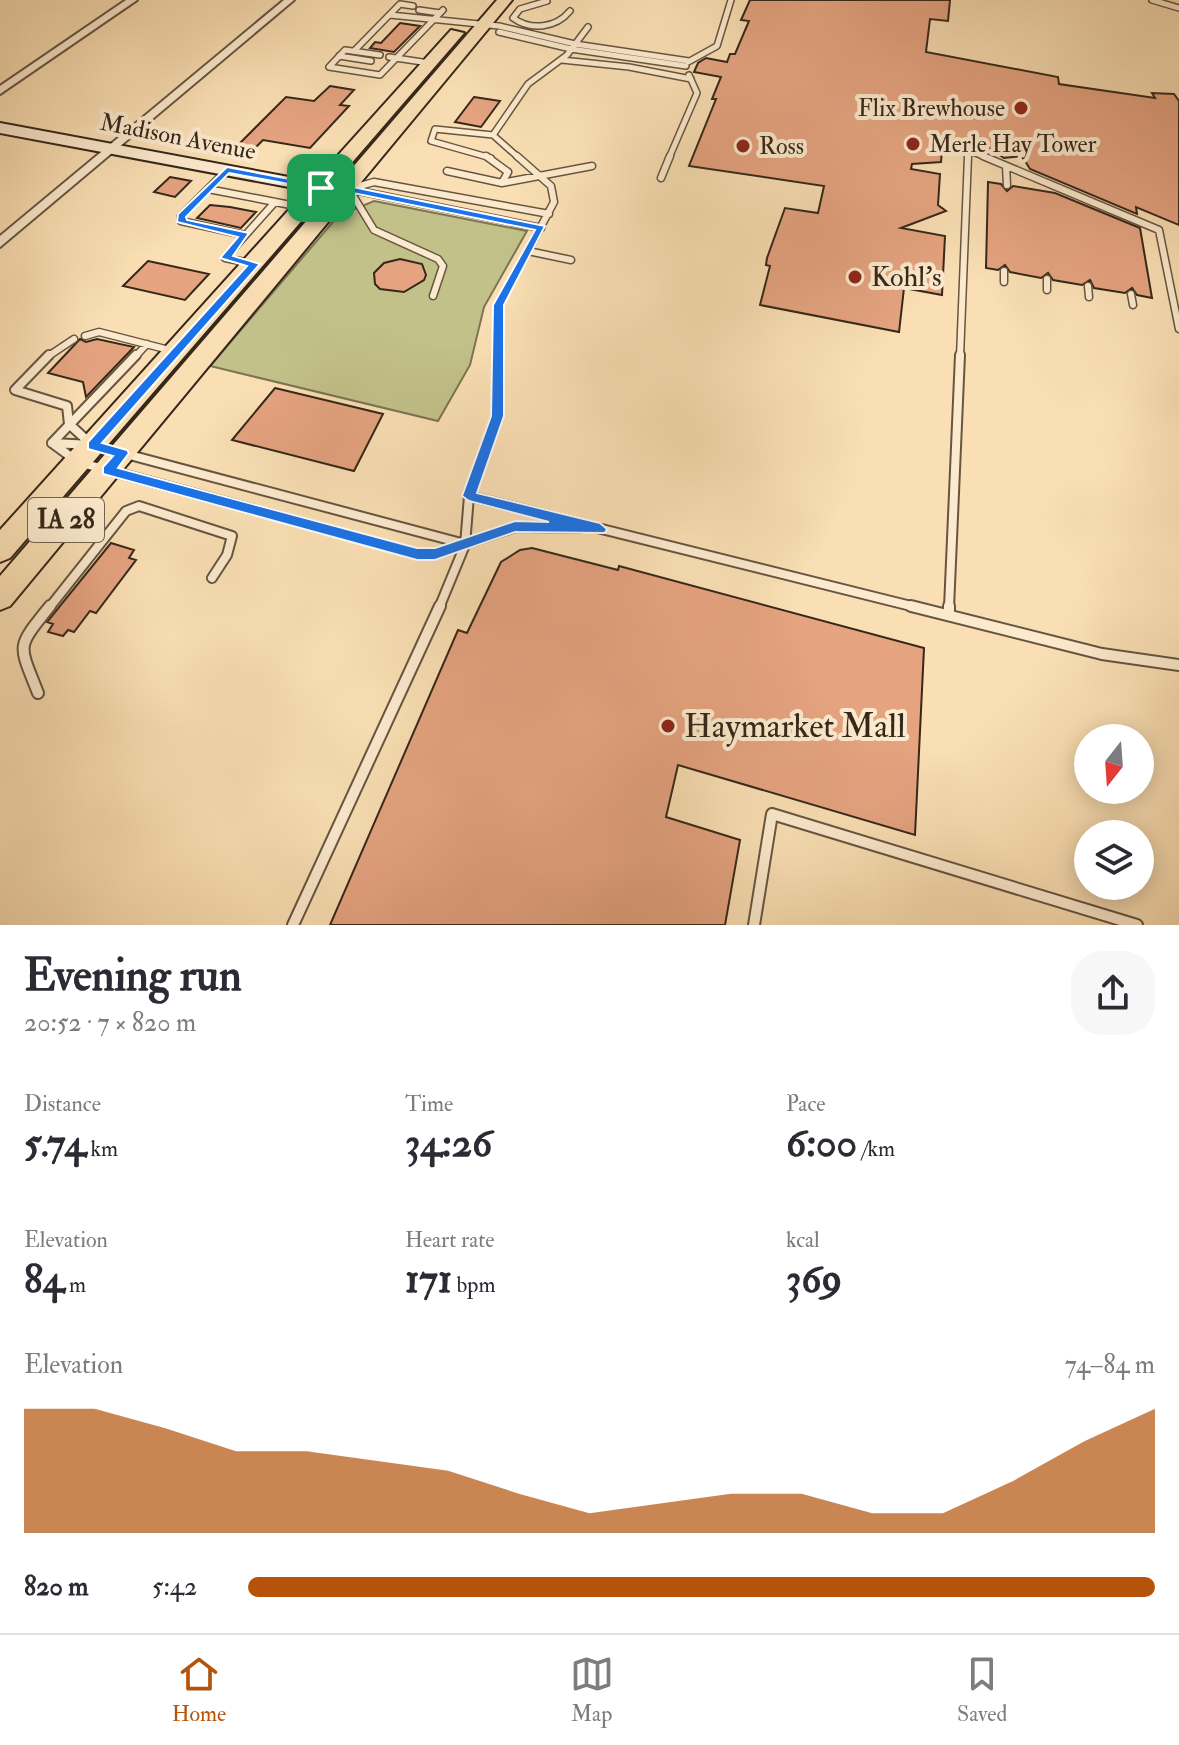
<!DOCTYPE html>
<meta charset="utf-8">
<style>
:root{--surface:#fff;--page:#f7f7f7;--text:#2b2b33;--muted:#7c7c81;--line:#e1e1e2;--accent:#b45309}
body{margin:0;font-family:"IM FELL Double Pica",serif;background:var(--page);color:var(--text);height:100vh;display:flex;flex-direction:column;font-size:30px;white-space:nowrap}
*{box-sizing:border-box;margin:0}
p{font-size:26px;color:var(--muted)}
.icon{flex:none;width:44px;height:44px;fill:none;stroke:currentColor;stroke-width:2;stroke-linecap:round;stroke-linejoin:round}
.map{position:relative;height:925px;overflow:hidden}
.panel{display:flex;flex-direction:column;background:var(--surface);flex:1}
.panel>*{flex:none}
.needle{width:52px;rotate:197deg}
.buttons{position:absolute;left:1074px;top:724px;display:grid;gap:16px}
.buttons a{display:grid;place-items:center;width:80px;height:80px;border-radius:50%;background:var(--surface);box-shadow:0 4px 20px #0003;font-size:40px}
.pin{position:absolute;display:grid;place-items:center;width:68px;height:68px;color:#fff;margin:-34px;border-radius:16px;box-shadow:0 4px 12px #0006}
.round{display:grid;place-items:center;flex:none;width:84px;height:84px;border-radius:32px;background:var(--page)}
.summary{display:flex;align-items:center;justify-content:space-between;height:136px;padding:0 24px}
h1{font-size:44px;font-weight:700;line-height:60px}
.figures{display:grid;grid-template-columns:repeat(3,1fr);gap:12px;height:136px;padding:8px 24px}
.figures div{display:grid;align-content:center}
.figures b{font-size:40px;font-weight:700}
.figures small{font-size:22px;font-weight:400}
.figures p{font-size:22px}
.chart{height:224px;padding:16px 24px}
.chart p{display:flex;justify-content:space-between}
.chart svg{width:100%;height:144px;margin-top:8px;fill:var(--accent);opacity:.7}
ul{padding:0 24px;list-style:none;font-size:26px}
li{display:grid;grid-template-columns:128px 96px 1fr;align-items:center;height:60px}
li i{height:20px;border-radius:10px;background:var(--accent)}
.tab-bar{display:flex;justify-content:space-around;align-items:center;height:112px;border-top:2px solid var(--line);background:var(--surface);font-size:22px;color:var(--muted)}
.tab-bar a{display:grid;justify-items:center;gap:4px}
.tab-bar .on{color:var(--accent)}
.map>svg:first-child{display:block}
.green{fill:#c2c18a;stroke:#7c7452;stroke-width:2}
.building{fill:#e5a380;stroke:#352719;stroke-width:2}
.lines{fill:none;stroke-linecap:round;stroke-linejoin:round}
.lane-far3-casing{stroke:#665540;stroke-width:8}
.lane-far2-casing{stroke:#665540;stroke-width:9}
.lane-far1-casing{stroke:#665540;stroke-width:12}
.lane-casing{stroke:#665540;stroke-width:14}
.street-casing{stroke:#665540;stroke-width:4}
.secondary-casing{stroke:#352719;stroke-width:4}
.primary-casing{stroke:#352719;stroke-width:4}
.lane-far3{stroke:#fceace;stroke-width:5}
.lane-far2{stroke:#fceace;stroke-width:6}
.lane-far1{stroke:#fceace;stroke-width:8}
.lane{stroke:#fceace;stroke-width:10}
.street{fill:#fceace;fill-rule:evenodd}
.secondary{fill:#fceace;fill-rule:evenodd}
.primary{fill:#fadfb4;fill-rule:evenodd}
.route{fill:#1a73e8;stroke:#fff;stroke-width:2;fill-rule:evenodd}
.poi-dot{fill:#8f2418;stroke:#fceace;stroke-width:3}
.labels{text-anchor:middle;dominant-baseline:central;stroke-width:8;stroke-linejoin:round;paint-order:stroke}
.far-poi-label{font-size:24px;fill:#352719;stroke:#fceace;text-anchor:start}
.far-street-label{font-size:24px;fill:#352719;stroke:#fceace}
.shield{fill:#fceace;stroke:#71624f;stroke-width:2}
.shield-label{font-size:26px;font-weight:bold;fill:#352719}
.poi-label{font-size:28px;fill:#352719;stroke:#fceace;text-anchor:start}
.near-poi-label{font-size:34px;fill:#352719;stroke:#fceace;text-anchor:start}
</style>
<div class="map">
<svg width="1179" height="925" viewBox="0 0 1179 925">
<rect width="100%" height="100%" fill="#fadfb4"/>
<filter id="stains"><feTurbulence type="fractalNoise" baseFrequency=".0025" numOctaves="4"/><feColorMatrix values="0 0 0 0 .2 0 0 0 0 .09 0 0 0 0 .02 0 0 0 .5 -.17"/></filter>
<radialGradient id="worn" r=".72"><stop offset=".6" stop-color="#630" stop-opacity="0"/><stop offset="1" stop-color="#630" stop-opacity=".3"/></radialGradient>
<path class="green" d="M374,201L527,231L484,307L470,365L438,421L210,366L338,216Z"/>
<path class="building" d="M750,0H950L948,21L930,19L926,52L1058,77L1059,84L1155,98L1152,93L1174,94L1179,101V225L1136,207L1137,214L1030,169L1022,156L1004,158L981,143L943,138L941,162L912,164L911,169L940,174L938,205L946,211L901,228L945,236L942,295L904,288L899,332L760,305L770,266L766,265L767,258L785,208L818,213L824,186L689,166L716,99H712L721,77L694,72L698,63L706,58L727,62L730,54H735L749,21L741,20Z
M400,23L420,26L394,52L370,48L375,42L381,43Z
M330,86L354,90L340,105L349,106L310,148L263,140L248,155L231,152L286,97L314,101Z
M474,97L500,101L481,127L455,122Z
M170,177L191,181L175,197L154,192Z
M988,182L1001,184L1007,191L1013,186L1055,193L1140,228L1152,298L1137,295L1132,288L1125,293L1094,288L1090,280L1082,285L1053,280L1048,273L1041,278L1010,272L1005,265L998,270L986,268Z
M210,205L230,207L256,212L241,228L197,218Z
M400,259L422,264L426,275L424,280L404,292L380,289L375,284L374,273L384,263Z
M148,261L209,274L185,300L123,286Z
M80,339L86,342L97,339L134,347L86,397L83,382L48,373Z
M275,388L383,414L354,471L232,440Z
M111,543L134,550L129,558L136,560L96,613L90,611L74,632L68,630L63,636L48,632L53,624L47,622Z
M532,548L618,570L619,566L924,648L915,835L678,765L666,817L740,840L725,925H330L458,630L467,633L501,562L520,550Z"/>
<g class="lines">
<defs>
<path id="lane-far3" d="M1152,0L1179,8
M547,1L520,9L513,18C531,31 556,28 570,11
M419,10L440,13
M390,15L499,26L575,44L689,61
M499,32L571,49L686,66
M354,51L400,4L413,6
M380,55L345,50L329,67L380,75L443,10
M339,56L371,61
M389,57L429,63
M562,60L629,67L691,79
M688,62L717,46L731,0
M493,135L528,84L567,55L588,27
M491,158L431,141L435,129L493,135L519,158
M669,158L697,93L689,75
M968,158V150L988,158"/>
<path id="lane-far2" d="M983,156L1159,230L1179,329
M1006,166L1007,185
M227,170L181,216V221L245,235
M447,171L502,183L508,172L486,156
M661,178L670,156
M502,183L592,166
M208,189L301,207
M349,189L374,182L549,214
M349,189L541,228
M349,189L374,230L438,259L443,266L433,296
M528,251L571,260
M250,263L225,258L275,202
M1004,271V282
M1047,279V290
M1088,286L1089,297
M1131,294L1133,305
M85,336L99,332L173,351
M47,357L74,339
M135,357L147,344
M499,357V305L554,202L551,186L517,156
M960,357L968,156"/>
<path id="lane-far1" d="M49,355L15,390L67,406L69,424L92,445
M52,443L78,462L417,554H435L515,527L580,528
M52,443L92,445L465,544
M52,443L136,355
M469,496L919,608
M49,608L126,511L139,506L232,536L227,555L212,578
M439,608L465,545L469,496L498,416L499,355
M949,608L960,355"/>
<path id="lane" d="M911,606L1102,654L1179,665
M949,615V606
M38,693C18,642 16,649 50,606
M293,925L440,606
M754,925L772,814L1137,925"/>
<path id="street" d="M126,0H137L0,94V86Z
M284,0H294L0,247V236Z"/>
<path id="secondary" d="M0,123L321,183L348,184L357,189L348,194L321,193L0,133Z"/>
<path id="primary" d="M497,0H512L10,606L0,610V576Z
M451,30L464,33L10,558L0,562V530Z"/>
</defs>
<use href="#lane-far3" class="lane-far3-casing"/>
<use href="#lane-far2" class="lane-far2-casing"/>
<use href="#lane-far1" class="lane-far1-casing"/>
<use href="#lane" class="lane-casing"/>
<use href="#street" class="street-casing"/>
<use href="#secondary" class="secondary-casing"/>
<use href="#primary" class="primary-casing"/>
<use href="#lane-far3" class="lane-far3"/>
<use href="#lane-far2" class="lane-far2"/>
<use href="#lane-far1" class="lane-far1"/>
<use href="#lane" class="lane"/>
<use href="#street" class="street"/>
<use href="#secondary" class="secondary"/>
<use href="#primary" class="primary"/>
</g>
<path class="route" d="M227,167L321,185L348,186L545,226L504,305V416L477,493L600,523L607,529L605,533L515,532L435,560H417L103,474V467L113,456L88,449V442L247,266L220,258L238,237L177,222L178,214ZM229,173L321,190L348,192L535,230L493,305L491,416L462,496L469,501L549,522L515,521L435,548H417L118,468L129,453L127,450L102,443L260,264L233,256L249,233L187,220L186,217Z"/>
<g class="poi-dot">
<circle cx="1021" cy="108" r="8"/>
<circle cx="913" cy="144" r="8"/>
<circle cx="743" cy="146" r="8"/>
<circle cx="855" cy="277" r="8"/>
<circle cx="668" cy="726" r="8"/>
</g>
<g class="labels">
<g class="far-poi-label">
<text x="1005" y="108" text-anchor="end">Flix Brewhouse</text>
<text x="929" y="144">Merle Hay Tower</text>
<text x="759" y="146">Ross</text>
</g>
<g class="far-street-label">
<text transform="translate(178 137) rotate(11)">Madison Avenue</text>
</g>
<rect class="shield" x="28" y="498" width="76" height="44" rx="6"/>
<g class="shield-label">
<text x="66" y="520">IA 28</text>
</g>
<g class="poi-label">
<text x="871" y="277">Kohl's</text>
</g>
<g class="near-poi-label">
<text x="684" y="726">Haymarket Mall</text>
</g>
</g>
<rect width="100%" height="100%" filter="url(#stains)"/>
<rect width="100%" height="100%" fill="url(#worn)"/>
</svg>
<div class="buttons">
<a><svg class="needle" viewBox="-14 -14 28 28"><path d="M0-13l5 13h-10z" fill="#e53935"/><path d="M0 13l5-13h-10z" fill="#7c7c81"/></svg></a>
<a><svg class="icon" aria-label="layers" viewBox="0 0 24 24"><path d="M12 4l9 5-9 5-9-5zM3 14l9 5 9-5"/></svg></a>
</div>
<div class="pin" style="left:321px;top:188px;background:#1e9e55"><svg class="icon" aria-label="arrive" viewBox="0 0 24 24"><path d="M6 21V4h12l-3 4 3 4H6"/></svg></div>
</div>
<section class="panel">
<div class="summary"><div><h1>Evening run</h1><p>20:52 · 7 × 820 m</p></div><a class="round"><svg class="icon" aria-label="share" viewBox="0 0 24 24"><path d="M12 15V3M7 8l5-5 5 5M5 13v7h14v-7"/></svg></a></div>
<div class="figures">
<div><p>Distance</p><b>5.74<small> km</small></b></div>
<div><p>Time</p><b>34:26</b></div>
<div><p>Pace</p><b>6:00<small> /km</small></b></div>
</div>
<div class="figures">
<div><p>Elevation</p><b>84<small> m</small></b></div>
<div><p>Heart rate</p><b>171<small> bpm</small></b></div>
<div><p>kcal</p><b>369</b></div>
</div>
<div class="chart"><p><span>Elevation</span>74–84 m</p>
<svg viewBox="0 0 160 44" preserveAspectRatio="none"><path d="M0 44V6L10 6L20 12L30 19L40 19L50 22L60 25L70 32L80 38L90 35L100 32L110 32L120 38L130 38L140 28L150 16L160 6V44z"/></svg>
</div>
<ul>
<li><b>820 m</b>5:42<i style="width:100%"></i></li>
</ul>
</section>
<nav class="tab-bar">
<a class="on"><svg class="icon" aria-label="home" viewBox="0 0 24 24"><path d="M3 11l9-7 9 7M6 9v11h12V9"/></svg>Home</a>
<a><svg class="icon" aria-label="map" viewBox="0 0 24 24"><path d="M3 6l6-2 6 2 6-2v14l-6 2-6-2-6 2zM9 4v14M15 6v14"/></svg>Map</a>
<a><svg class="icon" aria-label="saved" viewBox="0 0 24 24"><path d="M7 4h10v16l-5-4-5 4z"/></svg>Saved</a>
</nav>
